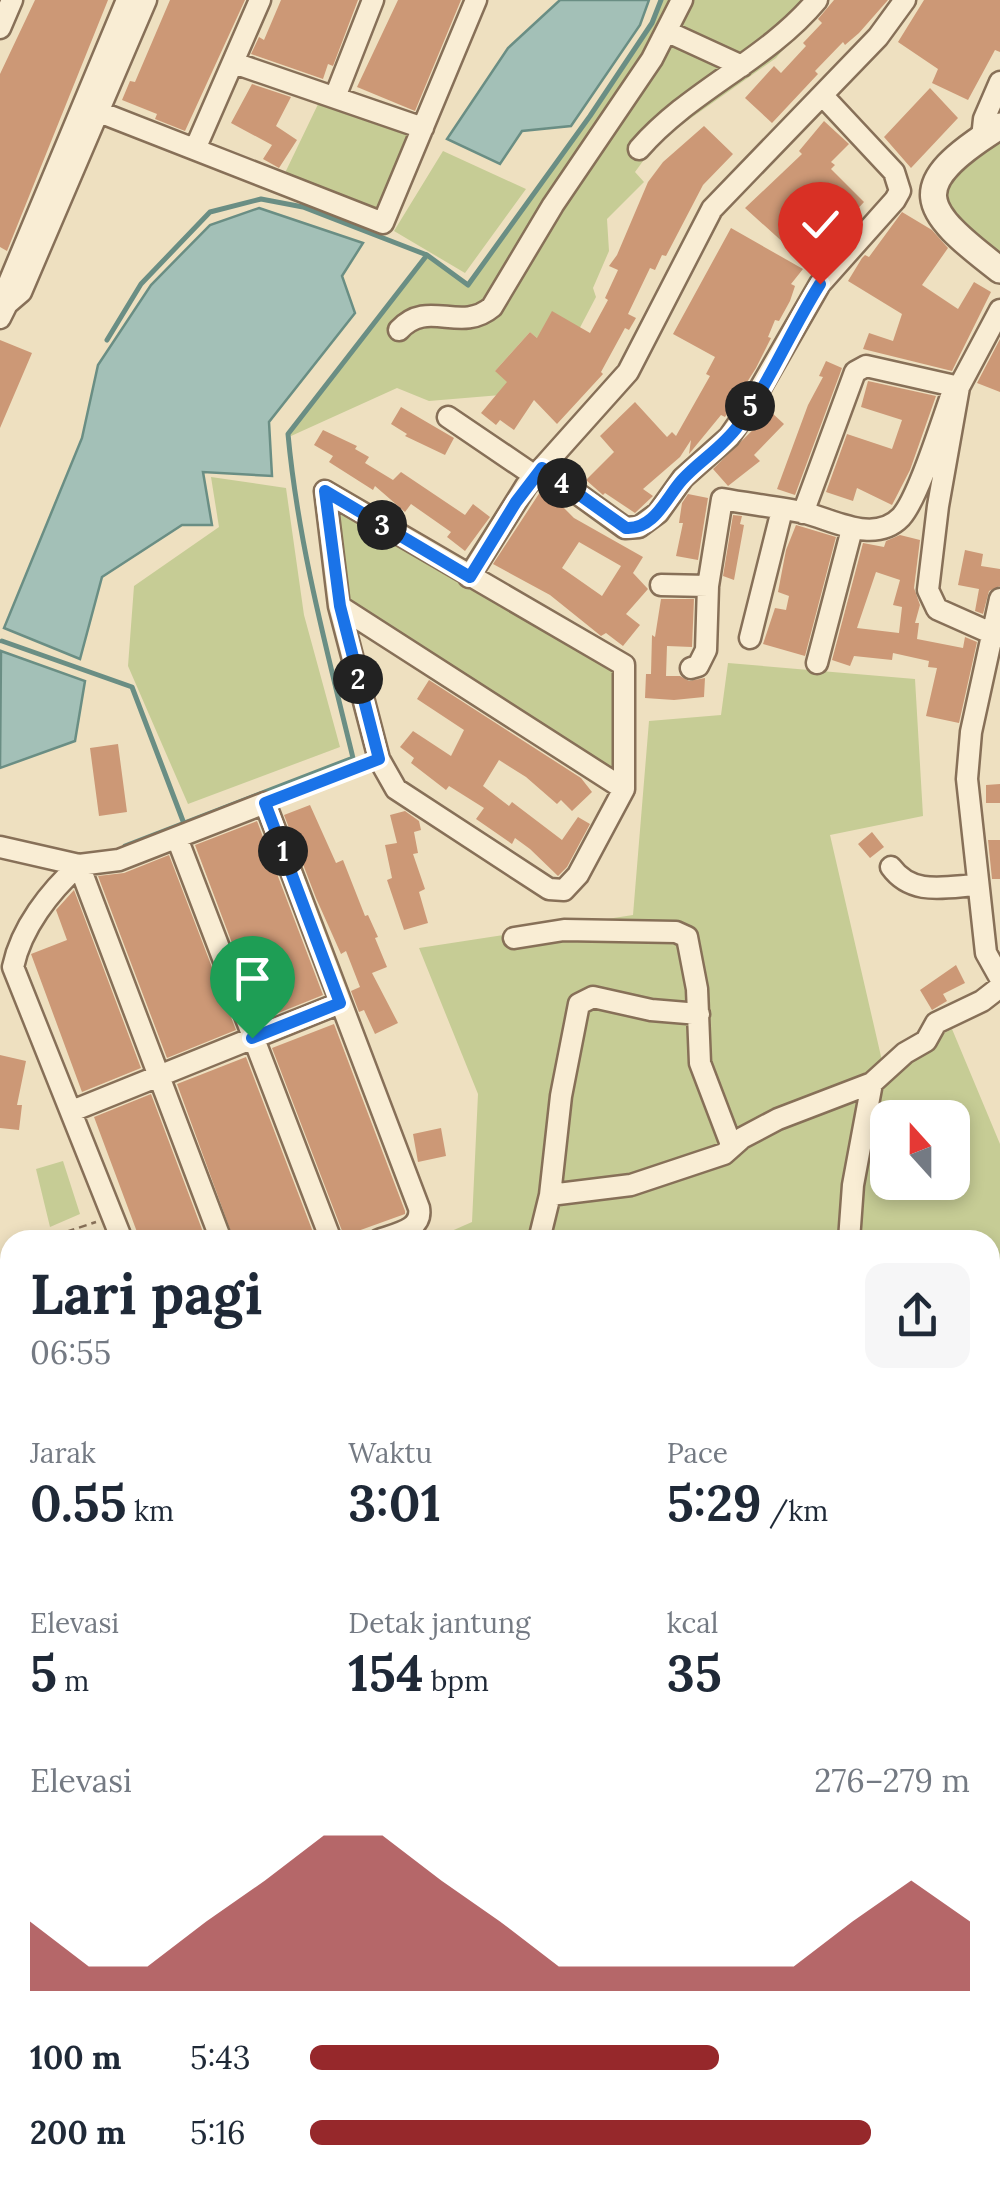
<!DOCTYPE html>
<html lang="id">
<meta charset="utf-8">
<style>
:root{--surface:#fff;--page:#f6f6f7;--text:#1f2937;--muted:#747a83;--accent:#96282b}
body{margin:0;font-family:Lora,serif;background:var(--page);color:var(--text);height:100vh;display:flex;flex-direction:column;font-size:38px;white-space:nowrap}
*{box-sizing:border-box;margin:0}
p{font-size:32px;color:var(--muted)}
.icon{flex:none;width:55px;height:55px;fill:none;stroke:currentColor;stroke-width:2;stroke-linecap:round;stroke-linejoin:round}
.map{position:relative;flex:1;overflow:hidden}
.sheet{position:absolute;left:0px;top:1230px;width:1000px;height:960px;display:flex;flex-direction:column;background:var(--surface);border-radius:30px 30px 0 0;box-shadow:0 5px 15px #0003}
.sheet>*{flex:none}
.needle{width:65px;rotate:339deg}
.tools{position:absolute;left:870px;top:1100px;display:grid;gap:20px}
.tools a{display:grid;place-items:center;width:100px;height:100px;border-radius:20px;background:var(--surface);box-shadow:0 5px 15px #0003;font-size:50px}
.pin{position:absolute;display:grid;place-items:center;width:85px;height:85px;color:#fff;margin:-102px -42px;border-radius:50% 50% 50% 0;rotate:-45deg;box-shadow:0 0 10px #0007}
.pin .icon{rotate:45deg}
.km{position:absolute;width:50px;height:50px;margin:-25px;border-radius:50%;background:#222;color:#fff;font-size:28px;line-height:50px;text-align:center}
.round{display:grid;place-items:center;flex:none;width:105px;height:105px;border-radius:20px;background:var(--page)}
.headline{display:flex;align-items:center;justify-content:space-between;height:170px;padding:0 30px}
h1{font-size:55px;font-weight:700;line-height:75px}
.figures{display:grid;grid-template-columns:repeat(3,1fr);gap:15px;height:170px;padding:10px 30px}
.figures div{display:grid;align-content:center}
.figures b{font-size:50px;font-weight:700}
.figures small{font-size:28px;font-weight:400}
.figures p{font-size:28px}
.chart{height:280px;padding:20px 30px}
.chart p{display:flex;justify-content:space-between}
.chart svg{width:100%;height:180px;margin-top:10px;fill:var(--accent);opacity:.7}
ul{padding:0 30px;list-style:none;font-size:32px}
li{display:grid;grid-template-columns:160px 120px 1fr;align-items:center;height:75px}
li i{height:25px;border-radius:12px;background:var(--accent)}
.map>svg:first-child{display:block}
.green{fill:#c6cc95;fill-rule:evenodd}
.water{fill:#a3c0b7;stroke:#6a8e84;stroke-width:2.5}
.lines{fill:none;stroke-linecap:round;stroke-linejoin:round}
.stream{stroke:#6a8e84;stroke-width:5}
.building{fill:#cc9876;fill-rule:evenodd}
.minor-casing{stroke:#877058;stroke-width:25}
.tertiary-casing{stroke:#877058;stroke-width:30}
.path{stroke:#877058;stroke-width:2.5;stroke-dasharray:8 5;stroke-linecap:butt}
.minor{stroke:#f9edd4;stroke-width:20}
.tertiary{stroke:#f9edd4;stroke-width:25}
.route-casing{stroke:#fff;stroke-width:20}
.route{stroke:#1a73e8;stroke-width:12}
</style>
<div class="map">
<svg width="1000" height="2190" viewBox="0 0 1000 2190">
<rect width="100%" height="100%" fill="#eee0c0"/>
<path class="green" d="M661,0H824L776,58L657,142L635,172L644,182L607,219L609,251L593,288L596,297L563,360L514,394L429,401L397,388L291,436L288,434L427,255L468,284L590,116L652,23ZM530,332L551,350L495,371Z
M321,98L413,132L377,215L284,175Z
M1000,141V257C975,238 948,217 945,185Z
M443,151L526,189L465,273L394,231Z
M211,477L286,488L304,615L340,747L188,804L128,666L134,586L219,527Z
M325,491L624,665V789L339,606Z
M728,663L915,679L923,816L830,835L883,1065L952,1029L1000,1144V1383L990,1416V1240H431L472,1222L478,1094L419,948L633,915L649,721L721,715ZM888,1118H952V1182H888Z
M63,1161L80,1214L50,1227L36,1169Z
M990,1714L1000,1788V1836L990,1840Z
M394,2180H452L429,2190H398Z"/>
<path class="water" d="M560,0H649L640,25L571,126L522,131L500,164L447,139L508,48Z
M259,208L363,243L342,276L355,313L269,422L272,476L203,472L212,525H182L102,577L80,659L4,628L82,438L98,365L151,285L210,225Z
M1,651L85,681L75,741L0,768Z"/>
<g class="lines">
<path class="stream" d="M107,340L141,284L210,212L261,199L303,207L427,255
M2,641L132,687L183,821
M127,851L125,846L353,758C327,651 298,543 288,434L427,255L468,285L590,116L652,23L661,0
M0,2091L10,2113
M36,2180L40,2190"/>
</g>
<path class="building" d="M35,0H108L7,251L0,247V74Z
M170,0H245L185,131L155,119L157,114L122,100L130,81L135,82Z
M281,0H358L333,66L328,64L323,79L251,54L259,37L264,40Z
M398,0H461L415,111L357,87Z
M834,0H888L859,33L845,45L843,42L815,71L818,74L772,123L745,98L774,66L781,73L806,46L803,43L822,23L818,19Z
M924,0H1000V52L995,50L968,100L932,83L938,69L898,42Z
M252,84L291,97L276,126L297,140L279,168L263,159L272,145L231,123Z
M930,88L958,118L911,168L884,137Z
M824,121L849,144L831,162L835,165L831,169L864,202L807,264L745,208L802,154L799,151Z
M704,126L733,154L703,185L666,256L662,255L655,270L650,268L628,314L636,318L629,330L625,328L601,372L603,374L557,424L534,400L514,430L500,420L496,425L481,413L507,382L495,371L530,332L537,338L552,311L590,333L608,300L605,298L618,270L609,266L617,255L648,182L663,162Z
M902,212L932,230L948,248L922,285L958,309L974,282L991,292L952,371L863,349L869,333L893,341L902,314L848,281L862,258L865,255L869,257Z
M731,228L803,269L791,284L795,286L790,301L779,321L775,320L768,337L771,338L756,368L725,417L721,415L689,454L691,440L680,457L643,489L653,496L635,513L605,493L603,495L586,480L614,452L600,436L635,402L667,437L672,432L676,436L710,376L706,374L715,357L673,334Z
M1000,339V392L977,383Z
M0,340L32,353L0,428Z
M826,361L842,368L795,495L777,489L808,405L823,377L819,376Z
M868,381L936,396L910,470L892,505L857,488L853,501L826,492L847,434L892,449L902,420L861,407Z
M401,407L454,438L445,455L405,436L407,434L391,424Z
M771,412L784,424L754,455L760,461L728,486L713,469Z
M323,430L357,446L355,449L369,457L365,463L393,480L401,472L465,515L473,504L490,517L465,551L447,537L451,532L411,504L405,512L375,486L373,490L329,462L333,456L314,445Z
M544,486L565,502L562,506L574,518L643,557L633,573L648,589L626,614L640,625L623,646L606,633L601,636L550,595L493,564ZM579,542L621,566L602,596L562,568Z
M688,494L708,498L698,560L676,556L683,523H679L682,503Z
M733,515L742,516L740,524L744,525L734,580L723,576Z
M796,525L836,537L805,656L763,644L775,608L786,610L789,596L778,592L786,550Z
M900,535L920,540L914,588L920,605L915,623H919L917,639L963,648L965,637L977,642L959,723L926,716L937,668L928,667L929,661L893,653L892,660L854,656L850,666L832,660L863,543L884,547L886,541ZM876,572L900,580L893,605L902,607L899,633L857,628Z
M965,550L983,554L981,566L1000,569V586L989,591L983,614L975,611L979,589L958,585Z
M661,599H694L692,647L667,646L666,676H680L689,681L705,678L704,697L674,700L645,698L646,674H651L652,635L655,637Z
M429,680L581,778L592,792L572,811L561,800L557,804L526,777L499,760L483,786L509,806L512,802L562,840L578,817L590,824L567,867L558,876L530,849L515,838L512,844L476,819L484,808L449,786L446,790L411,763L414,758L400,747L413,731L451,756L464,730L417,699Z
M118,744L127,812L99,816L90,748Z
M1000,784V803H986V785Z
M310,805L336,863L343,860L365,916L368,915L378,937L375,938L387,967L372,973L398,1023L375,1034L364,1010L359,1012L351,991L360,987L346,951L341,954L316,898L284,815Z
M405,811L419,821L421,830L414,832L418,853L413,854L425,889L419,892L428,923L404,930L387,880L392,878L385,845L397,843L390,815Z
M257,821L323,995L261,1020L195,845Z
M872,832L884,847L870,858L858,844Z
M988,840H1000V879H992Z
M169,855L236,1030L167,1058L98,876L124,873Z
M74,890L141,1068L82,1092L31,954L67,940L56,910Z
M956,965L965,983L943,994L947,1001L932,1010L920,990Z
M334,1024L405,1211V1214L344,1236L272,1048Z
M0,1055L26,1061L17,1105H22L19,1130L0,1128Z
M246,1057L316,1240H234L177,1084Z
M151,1094L206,1240H140L94,1117Z
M441,1128L446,1156L418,1162L413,1134Z"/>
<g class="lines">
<defs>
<path id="minor" d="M0,28L12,0
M668,32L742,66
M234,63L423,128
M335,97L373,0
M84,106L383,223L476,0
M982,138L984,119L1000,82
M195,149L260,0
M639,149C690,90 766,61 817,0
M7,304L8,285L127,0
M1000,310L959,387L938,506L928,590L937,609L1000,637
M0,318L7,304L21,292L146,0
M399,330C428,298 460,334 492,307L553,205L652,59L682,0
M448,417L535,476
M542,468L625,528L639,527L658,513L683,478L729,437L747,411L820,284L895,200L900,191L894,172L823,96
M325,491L624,665V789L578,875L564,890L549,889L396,789L379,759L339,606Z
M803,513L855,372L866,366L959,387
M469,577L526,486L628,372L712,209L878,37L905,0
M661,585L708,586
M1000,599L971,732L967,779L986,953L1000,978
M339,606L624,789
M750,638L782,510
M817,663L852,529
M691,668L698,666L706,650L708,586L722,499C749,504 779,507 806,513C835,521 875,544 901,517C919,497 943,417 954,388
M177,838L331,1240
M0,847L79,865L119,860L265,803L419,1208C423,1230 395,1234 379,1240
M79,865C50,891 21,928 13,967L122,1240
M79,865L221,1240
M891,867C912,896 945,887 977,885
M514,938L564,930L676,932L687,937L697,989L700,1063L732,1147
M72,1111L340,1003
M550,1195L561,1096L579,1004L593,997L651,1010L699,1014
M539,1240L550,1195L631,1185L724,1154L742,1138L778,1119L872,1083L905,1053L926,1041L936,1023L982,1001L1000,987
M849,1240L853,1185L872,1083
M0,1309L10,1298
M0,1392L10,1388
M0,1494L10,1490
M0,1516L10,1513
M0,1618L10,1614
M0,1677L10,1704
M0,1929L10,1954
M0,2070L10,2066
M990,2138L1000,2164
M94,2180L98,2190
M189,2180L193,2190
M273,2180L277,2190
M584,2180L587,2190
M666,2180L670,2190
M748,2180L752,2190
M835,2180L838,2190
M912,2180L916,2190
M358,2190L383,2180
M461,2190L483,2180"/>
<path id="tertiary" d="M1000,126C904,186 919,208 1000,270"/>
</defs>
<use href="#minor" class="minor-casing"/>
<use href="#tertiary" class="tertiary-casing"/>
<path class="path" d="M282,796L359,767
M42,1240L96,1222"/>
<use href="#minor" class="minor"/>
<use href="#tertiary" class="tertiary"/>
</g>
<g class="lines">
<defs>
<path id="route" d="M252,1038L340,1003L265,803L379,759L340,606L325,491L470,577L516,502L542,468L626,528C654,530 666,498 682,480C699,461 722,448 738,426C770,382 791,330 820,284"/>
</defs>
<use href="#route" class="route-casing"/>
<use href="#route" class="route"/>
</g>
</svg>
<div class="tools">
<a><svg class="needle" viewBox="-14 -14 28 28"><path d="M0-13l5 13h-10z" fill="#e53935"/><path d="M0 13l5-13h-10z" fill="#747a83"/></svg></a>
</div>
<div class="pin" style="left:252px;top:1038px;background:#1e9e55"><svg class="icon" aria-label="arrive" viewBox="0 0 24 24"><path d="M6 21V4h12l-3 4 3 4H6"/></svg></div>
<div class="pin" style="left:820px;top:284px;background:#d93025"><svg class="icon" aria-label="check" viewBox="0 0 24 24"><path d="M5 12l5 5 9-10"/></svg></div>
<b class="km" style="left:283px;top:851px">1</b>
<b class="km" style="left:358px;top:679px">2</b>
<b class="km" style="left:382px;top:525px">3</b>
<b class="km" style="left:562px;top:483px">4</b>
<b class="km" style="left:750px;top:406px">5</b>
<section class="sheet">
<div class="headline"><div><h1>Lari pagi</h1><p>06:55</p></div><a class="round"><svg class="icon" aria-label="share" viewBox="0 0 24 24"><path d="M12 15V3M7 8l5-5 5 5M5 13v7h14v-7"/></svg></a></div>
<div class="figures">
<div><p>Jarak</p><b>0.55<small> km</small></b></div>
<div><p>Waktu</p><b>3:01</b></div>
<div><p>Pace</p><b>5:29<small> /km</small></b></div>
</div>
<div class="figures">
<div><p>Elevasi</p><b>5<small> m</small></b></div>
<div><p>Detak jantung</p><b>154<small> bpm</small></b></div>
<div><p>kcal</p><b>35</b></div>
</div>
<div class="chart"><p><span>Elevasi</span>276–279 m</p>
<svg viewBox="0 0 160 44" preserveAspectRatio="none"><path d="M0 44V27L10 38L20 38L30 27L40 17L50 6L60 6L70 17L80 27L90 38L100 38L110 38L120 38L130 38L140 27L150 17L160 27V44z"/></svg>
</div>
<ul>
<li><b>100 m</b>5:43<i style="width:62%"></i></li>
<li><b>200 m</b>5:16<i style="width:85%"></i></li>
</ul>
</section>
</div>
